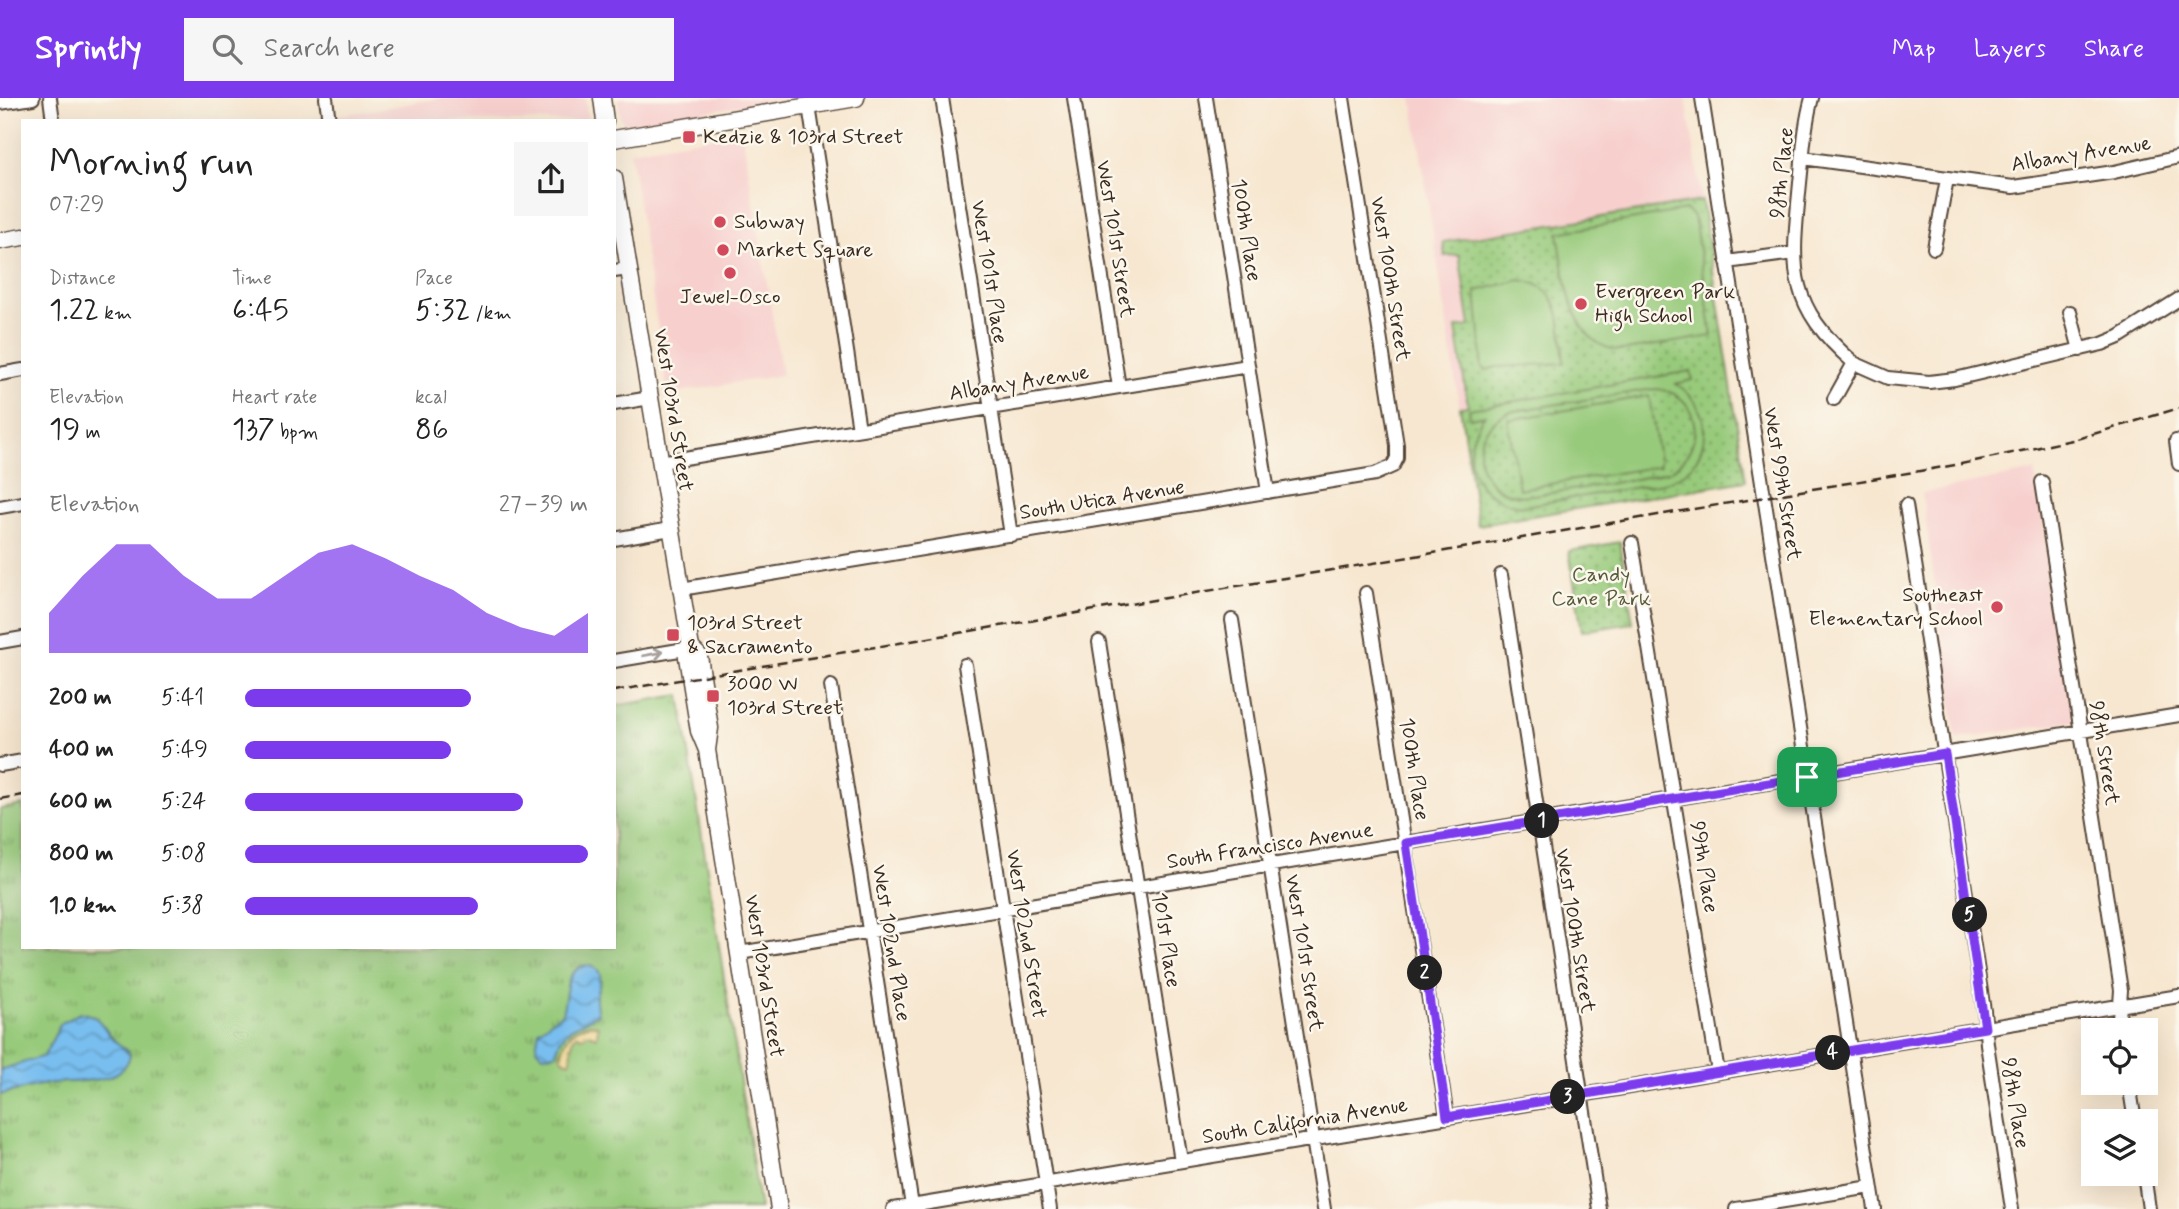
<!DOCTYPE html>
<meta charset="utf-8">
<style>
:root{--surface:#fff;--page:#f6f6f6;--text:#222;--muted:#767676;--accent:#7c3aed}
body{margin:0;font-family:Mynerve,sans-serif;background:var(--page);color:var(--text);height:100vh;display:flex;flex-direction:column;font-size:26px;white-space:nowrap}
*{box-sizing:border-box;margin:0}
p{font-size:23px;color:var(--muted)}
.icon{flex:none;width:38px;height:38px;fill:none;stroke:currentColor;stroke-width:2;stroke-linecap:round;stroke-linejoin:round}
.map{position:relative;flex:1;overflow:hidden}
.details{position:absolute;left:21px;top:21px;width:595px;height:830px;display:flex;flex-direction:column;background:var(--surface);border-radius:0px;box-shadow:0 7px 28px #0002}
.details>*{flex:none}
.tools{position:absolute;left:2081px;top:920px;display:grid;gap:14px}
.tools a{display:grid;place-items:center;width:77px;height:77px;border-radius:0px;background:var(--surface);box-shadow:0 7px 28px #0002;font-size:35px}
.pin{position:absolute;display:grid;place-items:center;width:60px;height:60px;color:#fff;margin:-30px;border-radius:14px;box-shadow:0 4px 10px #0006}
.km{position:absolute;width:35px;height:35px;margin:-18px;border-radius:50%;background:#222;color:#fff;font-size:19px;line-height:35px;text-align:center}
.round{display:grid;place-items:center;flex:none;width:74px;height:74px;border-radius:0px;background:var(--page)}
.head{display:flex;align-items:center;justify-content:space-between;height:119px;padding:0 28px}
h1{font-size:38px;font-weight:600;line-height:52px}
.stats{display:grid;grid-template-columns:repeat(3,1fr);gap:10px;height:119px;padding:7px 28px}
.stats div{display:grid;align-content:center}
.stats b{font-size:30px;font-weight:600}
.stats small{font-size:19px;font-weight:400}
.stats p{font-size:19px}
.chart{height:196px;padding:14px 28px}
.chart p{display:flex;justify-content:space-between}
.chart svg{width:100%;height:126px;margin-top:7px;fill:var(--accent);opacity:.7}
ul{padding:0 28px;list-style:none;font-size:23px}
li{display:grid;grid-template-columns:112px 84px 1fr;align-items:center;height:52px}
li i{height:18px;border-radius:9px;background:var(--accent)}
header{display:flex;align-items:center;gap:42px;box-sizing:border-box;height:98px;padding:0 35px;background:var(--accent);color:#fff}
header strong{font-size:33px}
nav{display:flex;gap:38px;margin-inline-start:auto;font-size:24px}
.search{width:490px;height:63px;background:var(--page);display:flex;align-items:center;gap:18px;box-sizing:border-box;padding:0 24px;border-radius:0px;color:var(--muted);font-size:26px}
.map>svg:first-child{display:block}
.built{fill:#f7d0ce}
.grass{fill:url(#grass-tufts);stroke:#6a7a4c;stroke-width:2}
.sand{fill:url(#sand-dots);stroke:#94825e;stroke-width:2}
.park{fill:url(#park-dots);stroke:#6a7a4c;stroke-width:2}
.pitch{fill:#98ca7b;stroke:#6a7a4c;stroke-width:2;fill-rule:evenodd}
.water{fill:url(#water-waves);stroke:#5a7486;stroke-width:2}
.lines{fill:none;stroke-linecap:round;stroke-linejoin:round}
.minor-casing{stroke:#574639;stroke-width:16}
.major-casing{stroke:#574639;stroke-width:19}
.minor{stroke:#fff;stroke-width:12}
.major{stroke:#fff;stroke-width:16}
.rail{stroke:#3b2a1e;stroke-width:2.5;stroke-dasharray:10 5;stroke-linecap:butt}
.oneway{stroke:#a79f9a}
.route-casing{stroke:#fff;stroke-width:14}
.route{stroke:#7c3aed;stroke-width:9}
.poi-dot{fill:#d1495b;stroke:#fbf7ec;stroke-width:2.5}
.labels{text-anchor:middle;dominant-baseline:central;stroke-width:5;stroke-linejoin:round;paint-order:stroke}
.poi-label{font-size:21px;fill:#3b2a1e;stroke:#fbf7ec;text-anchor:start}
.street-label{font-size:21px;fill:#3b2a1e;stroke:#fbf7ec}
.park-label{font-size:21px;fill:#575a3a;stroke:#fbf7ec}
</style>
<header>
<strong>Sprintly</strong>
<div class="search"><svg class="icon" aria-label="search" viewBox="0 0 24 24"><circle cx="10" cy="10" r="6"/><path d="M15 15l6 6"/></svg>Search here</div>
<nav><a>Map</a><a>Layers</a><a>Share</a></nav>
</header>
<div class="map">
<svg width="2179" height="1111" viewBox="0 0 2179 1111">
<defs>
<pattern id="grass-tufts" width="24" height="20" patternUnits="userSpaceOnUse" patternTransform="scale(1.75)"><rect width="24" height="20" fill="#98ca7b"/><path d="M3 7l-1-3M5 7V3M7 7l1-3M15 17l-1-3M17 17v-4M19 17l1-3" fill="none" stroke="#7da464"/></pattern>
<pattern id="sand-dots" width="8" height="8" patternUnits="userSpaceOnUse" patternTransform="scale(1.75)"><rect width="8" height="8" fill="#eeda9e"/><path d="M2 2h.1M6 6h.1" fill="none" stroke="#cdbb88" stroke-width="1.8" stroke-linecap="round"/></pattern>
<pattern id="park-dots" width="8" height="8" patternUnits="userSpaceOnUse" patternTransform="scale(1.75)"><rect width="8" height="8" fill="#98ca7b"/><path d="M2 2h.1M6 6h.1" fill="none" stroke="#7da464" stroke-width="1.8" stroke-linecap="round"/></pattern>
<pattern id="water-waves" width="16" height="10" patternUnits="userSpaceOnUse" patternTransform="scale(1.75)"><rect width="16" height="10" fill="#78beef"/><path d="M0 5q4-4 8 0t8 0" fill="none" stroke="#649bc1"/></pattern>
</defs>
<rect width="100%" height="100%" fill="#fbf7ec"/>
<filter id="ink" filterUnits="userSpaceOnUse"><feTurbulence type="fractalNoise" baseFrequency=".0143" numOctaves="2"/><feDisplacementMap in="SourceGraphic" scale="14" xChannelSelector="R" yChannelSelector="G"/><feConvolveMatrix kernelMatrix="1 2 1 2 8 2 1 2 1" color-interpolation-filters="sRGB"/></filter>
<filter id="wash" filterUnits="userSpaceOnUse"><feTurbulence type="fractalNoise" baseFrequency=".00686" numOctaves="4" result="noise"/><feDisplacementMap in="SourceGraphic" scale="28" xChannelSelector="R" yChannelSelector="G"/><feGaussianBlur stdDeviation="1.57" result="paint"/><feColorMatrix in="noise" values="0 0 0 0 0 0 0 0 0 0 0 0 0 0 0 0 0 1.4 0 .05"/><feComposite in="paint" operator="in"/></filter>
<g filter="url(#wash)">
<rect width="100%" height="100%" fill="#f7e7d0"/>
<path class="built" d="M442,0H585L588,23H306Z
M618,0H786L629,26L624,25L621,21Z
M1412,0H1686L1746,383L1478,427Z
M742,34L782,277L668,296L630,53Z
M2035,373L2074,623L1956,641L1922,395Z"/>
<path class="grass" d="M680,597L760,1111H0V711L23,707V849H614V608Z"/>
<path class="sand" d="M591,926L598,928L597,939L589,936L582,939L577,936L573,941L571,961L570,964L564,962L561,957C566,938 572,930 591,926Z"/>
<path class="park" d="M1702,103L1746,383L1478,427L1460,309L1468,308L1456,230L1470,228L1459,157L1445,158L1443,144Z
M1620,444L1633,525L1582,533L1569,453Z"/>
<path class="pitch" d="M1685,112L1694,118L1712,238L1626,252C1569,255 1565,176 1558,135Z
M1520,182C1565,187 1560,230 1564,265L1497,269L1486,272L1481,268L1482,259L1476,193Z
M1691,273L1692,282L1676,286C1718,311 1712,373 1663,385L1524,408C1474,404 1454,356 1485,317L1470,320L1469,311ZM1653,291C1700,291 1709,350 1670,373C1651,379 1531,401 1515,397C1494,393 1480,378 1479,356C1479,336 1491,323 1508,314Z
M1649,298L1660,368L1519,391L1508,322Z"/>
<path class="water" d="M585,867C607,870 600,883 596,898C595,903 597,910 598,916L570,931L561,941L555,956L543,957L536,950L539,932L562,915C568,897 562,875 585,867Z
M80,915C99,916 102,928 112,940C118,947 125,949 130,957C123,988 78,982 54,985C36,987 18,992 0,997V972L44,958L61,925Z"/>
</g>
<g filter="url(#ink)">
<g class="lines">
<defs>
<path id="minor" d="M50,0L53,23
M326,0L329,23
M942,0L1011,437
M1074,0L1119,289
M1206,0L1268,394
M1702,0L1875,1111
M1812,0C1804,28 1803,57 1800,85C1792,169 1785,205 1854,265L1834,301
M0,5L33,0
M809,8L859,331
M1803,60L2013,89L2114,74L2179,59
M1934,150L1947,81
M1727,164L1794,155
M614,173L629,171
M2070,214L2080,252
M1854,265L1888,280L1929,284L1955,281L2102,246L2119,239L2179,201
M0,276L23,272
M614,306L650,300
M2176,343L2179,366
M660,364L1248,268
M2042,384L2121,892L2119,921L2121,933
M1906,407L1984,913L1987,946L2012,1111
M0,409L23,405
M614,441L671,431
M1632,445L1718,974
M1501,477L1599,1111
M681,491L1375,376L1393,368L1397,360V347L1343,0
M1366,495L1447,1019
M1232,522L1324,1111
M0,544L23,540
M1099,544L1181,1063
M614,563L691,550
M965,567L1050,1111
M831,588L912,1108
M0,667L23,663
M739,855L2179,617
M2129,985L2135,1024
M2144,1076L2149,1111
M893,1111L2179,898
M1736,1111L1871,1089"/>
<path id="major" d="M602,0L605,23
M614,41L856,0
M614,80L691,550L687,559L699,633L707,652
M0,143L23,139
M691,550L699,558L702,578L710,630L707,652L779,1111"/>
</defs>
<use href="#minor" class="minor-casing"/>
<use href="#major" class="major-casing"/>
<use href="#minor" class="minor"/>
<use href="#major" class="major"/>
<path class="rail" d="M614,593L1961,366L2077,341L2179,310
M0,701L23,697"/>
</g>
<defs><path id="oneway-shaft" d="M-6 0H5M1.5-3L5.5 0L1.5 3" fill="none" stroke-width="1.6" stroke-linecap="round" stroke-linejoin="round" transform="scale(1.75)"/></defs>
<use class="oneway" href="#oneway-shaft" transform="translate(653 556) rotate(-10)"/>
</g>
<g class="lines" filter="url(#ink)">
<defs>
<path id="route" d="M1945,656L1985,930L1447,1019L1406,745Z"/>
</defs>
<use href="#route" class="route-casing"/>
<use href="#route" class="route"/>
</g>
<g class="poi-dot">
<rect x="682" y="32" width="14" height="14" rx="3.5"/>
<circle cx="720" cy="124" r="7"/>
<circle cx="723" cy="152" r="7"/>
<circle cx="730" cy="175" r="7"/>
<circle cx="1581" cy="206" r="7"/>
<circle cx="1997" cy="509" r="7"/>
<rect x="666" y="530" width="14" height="14" rx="3.5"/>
<rect x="706" y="591" width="14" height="14" rx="3.5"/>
</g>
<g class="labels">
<g class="poi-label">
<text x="703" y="39">Kedzie &amp; 103rd Street</text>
<text x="734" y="124">Subway</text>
<text x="737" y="152">Market Square</text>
<text x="1595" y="194">Evergreen Park<tspan x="1595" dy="24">High School</tspan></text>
<text x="730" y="199" text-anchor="middle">Jewel-Osco</text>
<text x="1983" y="497" text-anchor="end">Southeast<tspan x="1983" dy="24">Elementary School</tspan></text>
<text x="687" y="525">103rd Street<tspan x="687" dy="24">&amp; Sacramento</tspan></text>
<text x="727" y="586">3000 W<tspan x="727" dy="24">103rd Street</tspan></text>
</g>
<g class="street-label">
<text transform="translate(2081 56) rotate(-9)">Albany Avenue</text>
<text transform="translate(1782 75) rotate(-84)">98th Place</text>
<text transform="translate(1246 132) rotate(81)">100th Place</text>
<text transform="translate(1115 141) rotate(81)">West 101st Street</text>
<text transform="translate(989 174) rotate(81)">West 101st Place</text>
<text transform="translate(1390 181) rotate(81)">West 100th Street</text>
<text transform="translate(1019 285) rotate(-9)">Albany Avenue</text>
<text transform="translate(673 312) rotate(81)">West 103rd Street</text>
<text transform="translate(1782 386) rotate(81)">West 99th Street</text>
<text transform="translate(1102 402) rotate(-9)">South Utica Avenue</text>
<text transform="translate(2104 655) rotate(81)">98th Street</text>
<text transform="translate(1414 671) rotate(81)">100th Place</text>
<text transform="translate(1270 748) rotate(-9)">South Francisco Avenue</text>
<text transform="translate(1704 769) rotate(81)">99th Place</text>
<text transform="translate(1575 833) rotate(81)">West 100th Street</text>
<text transform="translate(1026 836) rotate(81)">West 102nd Street</text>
<text transform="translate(1166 842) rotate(81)">101st Place</text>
<text transform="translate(891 845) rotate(81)">West 102nd Place</text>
<text transform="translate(1304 855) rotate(81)">West 101st Street</text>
<text transform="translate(764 878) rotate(81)">West 103rd Street</text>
<text transform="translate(2015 1005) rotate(81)">98th Place</text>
<text transform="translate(1305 1023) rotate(-9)">South California Avenue</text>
</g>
<g class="park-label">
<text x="1601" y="477">Candy<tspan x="1601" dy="24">Cane Park</tspan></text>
</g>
</g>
</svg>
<div class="tools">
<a><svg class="icon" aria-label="locate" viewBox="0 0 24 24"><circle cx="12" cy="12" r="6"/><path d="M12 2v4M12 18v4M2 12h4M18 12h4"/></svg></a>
<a><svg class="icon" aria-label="layers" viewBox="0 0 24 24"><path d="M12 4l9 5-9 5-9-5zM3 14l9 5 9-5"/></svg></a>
</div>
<div class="pin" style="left:1807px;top:679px;background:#1e9e55"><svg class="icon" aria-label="arrive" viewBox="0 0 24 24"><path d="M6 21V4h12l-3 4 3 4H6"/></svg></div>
<b class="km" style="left:1542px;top:723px">1</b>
<b class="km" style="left:1425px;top:875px">2</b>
<b class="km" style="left:1568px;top:999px">3</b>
<b class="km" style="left:1833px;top:955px">4</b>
<b class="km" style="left:1970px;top:817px">5</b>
<section class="details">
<div class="head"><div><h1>Morning run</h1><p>07:29</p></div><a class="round"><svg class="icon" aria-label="share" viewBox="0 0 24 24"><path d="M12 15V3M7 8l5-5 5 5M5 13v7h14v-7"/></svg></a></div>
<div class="stats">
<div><p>Distance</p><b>1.22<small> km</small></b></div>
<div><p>Time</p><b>6:45</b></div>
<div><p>Pace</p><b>5:32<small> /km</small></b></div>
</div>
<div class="stats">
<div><p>Elevation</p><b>19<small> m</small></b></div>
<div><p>Heart rate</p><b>137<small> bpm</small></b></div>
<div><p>kcal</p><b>86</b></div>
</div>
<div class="chart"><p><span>Elevation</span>27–39 m</p>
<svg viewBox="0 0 160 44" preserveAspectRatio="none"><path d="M0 44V30L10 17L20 6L30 6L40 17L50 25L60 25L70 17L80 9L90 6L100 11L110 17L120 22L130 30L140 35L150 38L160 30V44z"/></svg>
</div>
<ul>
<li><b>200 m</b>5:41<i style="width:66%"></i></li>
<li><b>400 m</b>5:49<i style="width:60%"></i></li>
<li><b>600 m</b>5:24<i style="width:81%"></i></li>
<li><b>800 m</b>5:08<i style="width:100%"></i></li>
<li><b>1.0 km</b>5:38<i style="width:68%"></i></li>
</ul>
</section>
</div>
